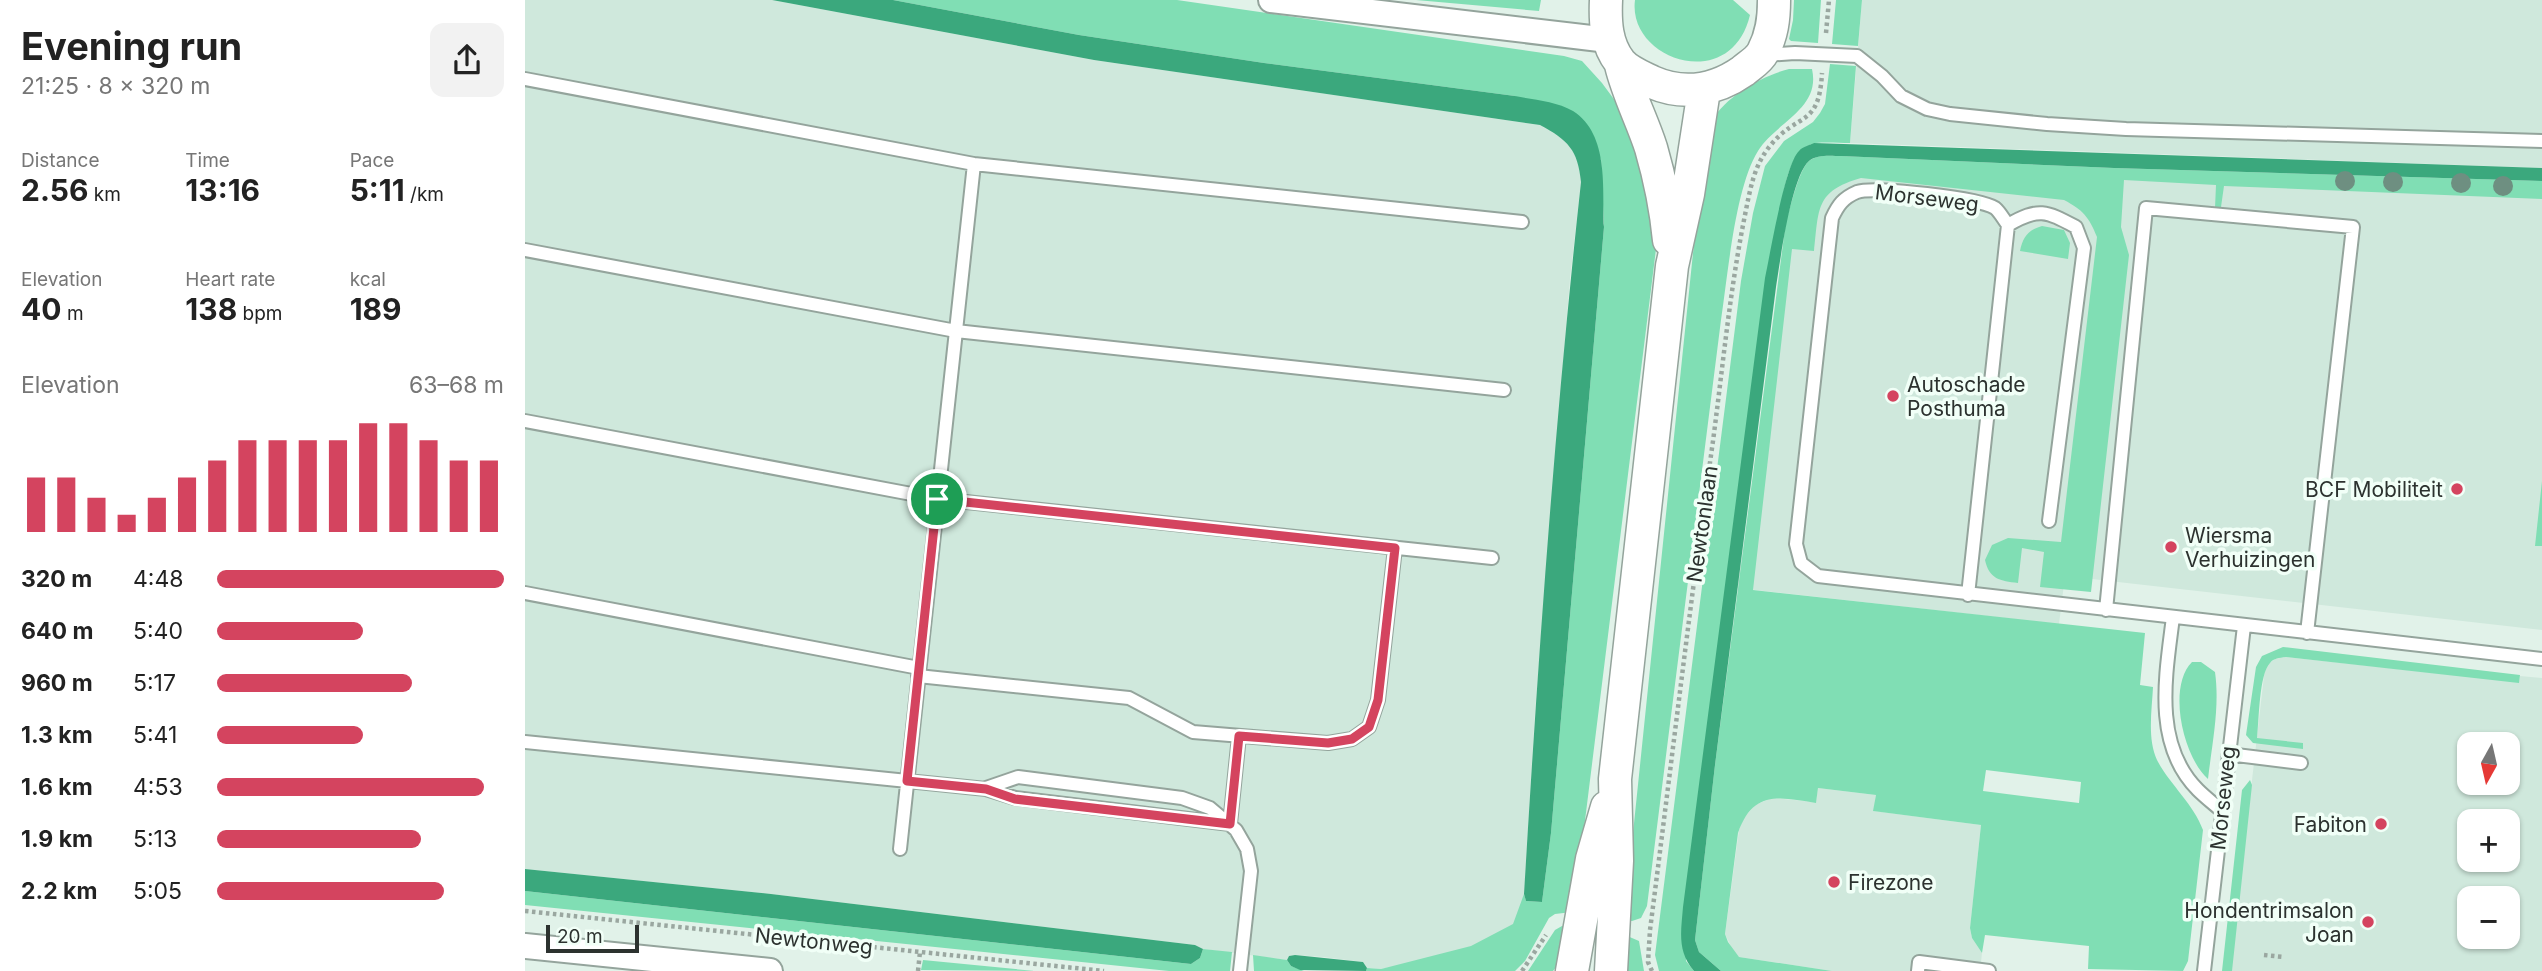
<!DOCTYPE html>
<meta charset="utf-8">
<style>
:root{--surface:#fff;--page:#f2f2f2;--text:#222;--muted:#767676;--accent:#d4445f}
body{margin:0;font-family:Inter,sans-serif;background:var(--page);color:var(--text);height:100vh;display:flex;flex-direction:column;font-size:26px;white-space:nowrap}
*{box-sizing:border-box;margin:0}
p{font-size:23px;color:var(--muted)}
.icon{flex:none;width:38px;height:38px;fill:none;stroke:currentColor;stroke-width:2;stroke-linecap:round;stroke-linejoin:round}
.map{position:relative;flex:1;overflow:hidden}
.drawer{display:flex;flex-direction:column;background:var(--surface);width:525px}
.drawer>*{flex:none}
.needle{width:46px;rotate:188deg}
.tools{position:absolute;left:1932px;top:732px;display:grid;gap:14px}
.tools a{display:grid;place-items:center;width:63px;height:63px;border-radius:14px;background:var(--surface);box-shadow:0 2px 5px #0004;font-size:35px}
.scale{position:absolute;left:21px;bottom:18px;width:93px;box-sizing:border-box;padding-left:7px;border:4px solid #2c322f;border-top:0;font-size:19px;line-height:24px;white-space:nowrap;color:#2c322f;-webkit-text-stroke:5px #f1fff7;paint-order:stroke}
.pin{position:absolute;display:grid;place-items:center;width:60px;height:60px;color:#fff;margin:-30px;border:4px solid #fff;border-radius:50%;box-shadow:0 2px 7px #0007}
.round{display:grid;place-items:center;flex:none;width:74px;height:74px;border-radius:14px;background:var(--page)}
.overview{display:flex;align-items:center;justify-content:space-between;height:119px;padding:0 21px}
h1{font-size:38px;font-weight:700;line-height:52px}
.figures{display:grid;grid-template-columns:repeat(3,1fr);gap:10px;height:119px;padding:7px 21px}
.figures div{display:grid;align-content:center}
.figures b{font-size:30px;font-weight:700}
.figures small{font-size:19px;font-weight:400}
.figures p{font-size:19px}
.chart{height:196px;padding:14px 21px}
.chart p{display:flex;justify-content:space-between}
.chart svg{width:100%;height:126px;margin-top:7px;stroke:var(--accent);stroke-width:6}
ul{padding:0 21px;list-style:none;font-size:23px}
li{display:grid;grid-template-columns:112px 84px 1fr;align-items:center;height:52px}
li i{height:18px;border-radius:9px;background:var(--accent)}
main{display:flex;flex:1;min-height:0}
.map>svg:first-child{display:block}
.built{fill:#cfe8dc;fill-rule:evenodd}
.green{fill:#80deb4;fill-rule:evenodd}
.water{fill:#3ba87d}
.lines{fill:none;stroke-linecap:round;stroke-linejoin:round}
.service-casing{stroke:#94a49c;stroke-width:16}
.minor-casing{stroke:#94a49c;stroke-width:28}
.tertiary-casing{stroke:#94a49c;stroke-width:35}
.path{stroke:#9aa7a0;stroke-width:4.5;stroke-dasharray:3.5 3.5;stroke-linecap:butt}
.service{stroke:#fff;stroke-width:12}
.minor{stroke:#fff;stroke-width:24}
.tertiary{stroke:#fff;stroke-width:32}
.tree{fill:#6e8f81}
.route-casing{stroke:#fff;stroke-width:14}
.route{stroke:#d4445f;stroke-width:9}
.poi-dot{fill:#d4445f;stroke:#f1fff7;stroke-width:2.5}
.labels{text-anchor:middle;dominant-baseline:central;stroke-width:7;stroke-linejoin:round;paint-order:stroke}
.street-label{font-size:21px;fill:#2c322f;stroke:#f1fff7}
.poi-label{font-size:21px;fill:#2c322f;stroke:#f1fff7;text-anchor:start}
</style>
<main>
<section class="drawer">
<div class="overview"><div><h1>Evening run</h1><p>21:25 · 8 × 320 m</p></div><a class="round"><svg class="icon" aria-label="share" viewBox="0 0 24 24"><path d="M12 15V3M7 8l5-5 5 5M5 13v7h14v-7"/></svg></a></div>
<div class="figures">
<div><p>Distance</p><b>2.56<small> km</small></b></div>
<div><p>Time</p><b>13:16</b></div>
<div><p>Pace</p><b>5:11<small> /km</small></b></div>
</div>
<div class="figures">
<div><p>Elevation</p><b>40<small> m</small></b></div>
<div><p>Heart rate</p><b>138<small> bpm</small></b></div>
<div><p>kcal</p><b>189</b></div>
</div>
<div class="chart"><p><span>Elevation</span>63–68 m</p>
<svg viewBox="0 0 160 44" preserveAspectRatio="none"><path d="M5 44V25M15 44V25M25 44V32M35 44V38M45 44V32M55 44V25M65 44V19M75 44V12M85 44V12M95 44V12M105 44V12M115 44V6M125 44V6M135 44V12M145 44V19M155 44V19"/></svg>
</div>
<ul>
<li><b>320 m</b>4:48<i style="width:100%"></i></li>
<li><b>640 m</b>5:40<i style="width:51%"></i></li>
<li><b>960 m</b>5:17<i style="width:68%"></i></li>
<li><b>1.3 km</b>5:41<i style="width:51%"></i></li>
<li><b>1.6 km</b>4:53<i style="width:93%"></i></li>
<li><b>1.9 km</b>5:13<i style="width:71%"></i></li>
<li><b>2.2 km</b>5:05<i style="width:79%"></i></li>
</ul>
</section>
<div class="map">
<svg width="2017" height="971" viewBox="0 0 2017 971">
<rect width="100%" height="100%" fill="#e1f2e9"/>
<path class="built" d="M0,0H247L569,60L1015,125L1034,136L1047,148L1055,167L1056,182L1045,279L1010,713L999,894L1001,901L987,941L856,969L842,968L838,962L798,957L770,955L764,956L762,960L678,949L670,945L246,894L0,869Z
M1337,0H2017V168L1325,143Z
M1277,174L2017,181V630L1540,576L1534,624L1212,588Z
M1760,657L1994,682L1995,676L2017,678V971H1705L1739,676L1742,665L1750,659ZM1944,744H1983V782H1944ZM1944,821H1983V859H1944ZM1944,898H1983V936H1944Z
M1293,788L1351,795L1349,811L1456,825L1445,928L1447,938L1457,953L1455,971H1307L1214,957L1208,951L1200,934L1214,830L1218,819L1230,805L1247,798L1291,802Z"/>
<path class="green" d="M368,0H652L1039,56L1057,61L1077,83L1105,121L1133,233L1049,909L1047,912L1030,914L1024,918L1000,961L990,971H841L842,968L856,969L946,946L988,924L999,894L1001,901L1017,902L1026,833L1079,227L1076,159L990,96L739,63L554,35Z
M891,0H1016L1014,11Z
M1110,0H1208L1225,15C1206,95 1102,60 1110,0Z
M1269,0H1296L1293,43L1266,41L1264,39L1268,20Z
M1311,0H1337L1333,46L1307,44Z
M1305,64L1331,66L1325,143C1314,143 1302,142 1291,143C1263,147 1260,190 1254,213L1161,961L1169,971H1134L1130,955L1216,281L1228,213L1240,166L1259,141L1288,122L1295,113L1300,104Z
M1264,69H1287C1296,109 1251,122 1233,151C1210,188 1203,274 1196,320L1122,906L1116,918L1107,921L1099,920L1168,253L1187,120C1202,96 1236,76 1264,69Z
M1316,156L1589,168L2017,181V199L1699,186L1696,207L1690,208L1691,185L1599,180L1596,227L1604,255L1566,592L1515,587L1519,552L1497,548L1493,583C1475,581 1464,579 1460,560L1467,545L1483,538L1536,542L1572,237C1564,217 1558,210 1539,200L1336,178C1290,191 1294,209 1289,251L1267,249L1228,590L1620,633L1615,685L1628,687C1627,709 1622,739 1632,760C1645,785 1668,803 1678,830L1663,961L1658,971L1563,969L1564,946L1460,935L1457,953L1447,938L1445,928L1456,825L1348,811L1351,795L1293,788L1291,803C1254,797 1228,790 1213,833L1200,934L1203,942L1214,957L1307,971H1196L1174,952L1170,940L1190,765L1261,221C1266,206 1273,173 1283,162C1291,154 1306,156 1316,156ZM1461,770L1556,782L1554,803L1458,791Z
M1517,226L1539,230L1545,243L1543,259L1495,251C1498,237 1503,230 1517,226Z
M2017,481V546H2010Z
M1758,647L1995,675L1994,683L1761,657C1754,658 1749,658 1745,663C1734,674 1734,721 1732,738L1778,743V749L1728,743L1721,735L1731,667L1737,656Z
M1667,662H1676L1690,672C1695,707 1687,744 1683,779C1658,757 1642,687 1667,662Z
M1725,780L1727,785L1707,971H1697L1717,790Z
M0,891L666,964L675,958L678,949L707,952L705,971H644L0,905Z
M1037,926H1044L1037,959L1028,971H1003L1030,930Z
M1100,935L1114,941L1119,971H1101Z
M728,955L762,960L766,966L779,971H729Z
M398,960L510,971L396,970Z"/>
<path class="water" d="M247,0H368L554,35L739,63L990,96C1009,100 1031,101 1048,111C1085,135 1077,189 1079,227L1026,833L1017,902L1001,901L999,894C1013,657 1030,419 1056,182C1053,150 1043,140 1015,125L569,60Z
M1289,143L2017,168V181L1589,168L1316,156C1307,156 1292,154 1284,161C1266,177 1255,262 1251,287L1190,765L1170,940L1174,952L1196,971H1169C1152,951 1156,932 1158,907L1240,278C1245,255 1260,164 1274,151C1277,147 1285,145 1289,143Z
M0,869L246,894L670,945L678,949L675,958L666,964L0,891Z
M770,955L838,962L842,968L841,971L775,970L766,966L762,960L764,956Z"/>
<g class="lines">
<defs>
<path id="service" d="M1240,55L1270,53L1332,56L1357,76L1376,96L1402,109L1425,114L1522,124L1601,129L2017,141
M0,79L449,164L997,222
M1483,225C1514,207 1521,211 1551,227L1559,248L1524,521
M0,250L431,331L979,390
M0,421L413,499L967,558
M0,593L394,668
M1443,595L1483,225C1479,220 1475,212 1470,208C1455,198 1349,186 1332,192C1318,198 1313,205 1307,218L1271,544L1276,563L1293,576L2017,659
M1581,610L1621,208L1828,227L1782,633
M1648,617C1641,674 1627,744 1673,790C1680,797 1689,804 1697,811
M393,676L604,698L668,732L803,743L827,739L844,727L853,700L870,548
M0,742L461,789L490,798L705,824
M1703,754L1776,763
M461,788L493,777L657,798L685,808L711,830L722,849L726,871L715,971
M705,824L714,736
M375,849L449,164
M1393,971L1394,962L1464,971
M1679,971L1719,626"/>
<path id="minor" d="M746,0L1083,40
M0,946L245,971"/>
<path id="tertiary" d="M1081,0C1080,22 1081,44 1095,62C1102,71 1117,77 1127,82C1159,96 1191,90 1218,71C1225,65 1234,60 1238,52C1247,35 1249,19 1249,0
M1096,65C1103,94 1117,120 1126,148C1135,179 1141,209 1144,240
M1047,971L1067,859L1082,807
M1086,971L1092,861L1090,779L1147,266L1163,194L1179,90"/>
</defs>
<use href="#service" class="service-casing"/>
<use href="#minor" class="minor-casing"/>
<use href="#tertiary" class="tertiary-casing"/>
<path class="path" d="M1301,33L1304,0
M0,911L579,971
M1739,955L1758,957
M393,971L395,952
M997,971L1021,935
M1127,971L1123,962L1125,930C1146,767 1165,604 1188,441C1198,365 1205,289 1220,215C1225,190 1229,165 1245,146C1273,111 1294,129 1297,73"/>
<use href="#service" class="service"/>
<use href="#minor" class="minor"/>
<use href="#tertiary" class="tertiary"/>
</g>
<g class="tree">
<circle cx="1820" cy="181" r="10"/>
<circle cx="1868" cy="182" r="10"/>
<circle cx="1936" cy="183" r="10"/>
<circle cx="1978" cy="186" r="10"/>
</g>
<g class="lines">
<defs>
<path id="route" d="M412,499L870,548L853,700L844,727L827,739L803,743L714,736L705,824L490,799L461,789L382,781Z"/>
</defs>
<use href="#route" class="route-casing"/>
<use href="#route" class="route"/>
</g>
<g class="poi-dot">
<circle cx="1368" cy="396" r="7"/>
<circle cx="1932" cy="489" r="7"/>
<circle cx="1646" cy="547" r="7"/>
<circle cx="1856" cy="824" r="7"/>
<circle cx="1309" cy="882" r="7"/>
<circle cx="1843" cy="922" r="7"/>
</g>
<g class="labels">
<g class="street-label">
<text transform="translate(1402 198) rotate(7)">Morseweg</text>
<text transform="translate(1177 524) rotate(-82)">Newtonlaan</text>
<text transform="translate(1698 798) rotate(-84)">Morseweg</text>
<text transform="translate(289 941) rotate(6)">Newtonweg</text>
</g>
<g class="poi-label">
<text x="1382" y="384">Autoschade<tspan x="1382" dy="24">Posthuma</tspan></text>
<text x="1918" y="489" text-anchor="end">BCF Mobiliteit</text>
<text x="1660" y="535">Wiersma<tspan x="1660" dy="24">Verhuizingen</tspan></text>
<text x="1842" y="824" text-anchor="end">Fabiton</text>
<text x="1323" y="882">Firezone</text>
<text x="1829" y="910" text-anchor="end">Hondentrimsalon<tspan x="1829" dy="24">Joan</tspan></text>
</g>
</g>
</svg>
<div class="tools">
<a><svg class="needle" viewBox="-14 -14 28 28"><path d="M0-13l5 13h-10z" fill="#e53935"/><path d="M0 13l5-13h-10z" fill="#767676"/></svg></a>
<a>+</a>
<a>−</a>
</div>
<div class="scale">20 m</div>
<div class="pin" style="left:412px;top:499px;background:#1e9e55"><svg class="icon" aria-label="arrive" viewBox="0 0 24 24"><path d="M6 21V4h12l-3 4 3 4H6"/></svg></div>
</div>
</main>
